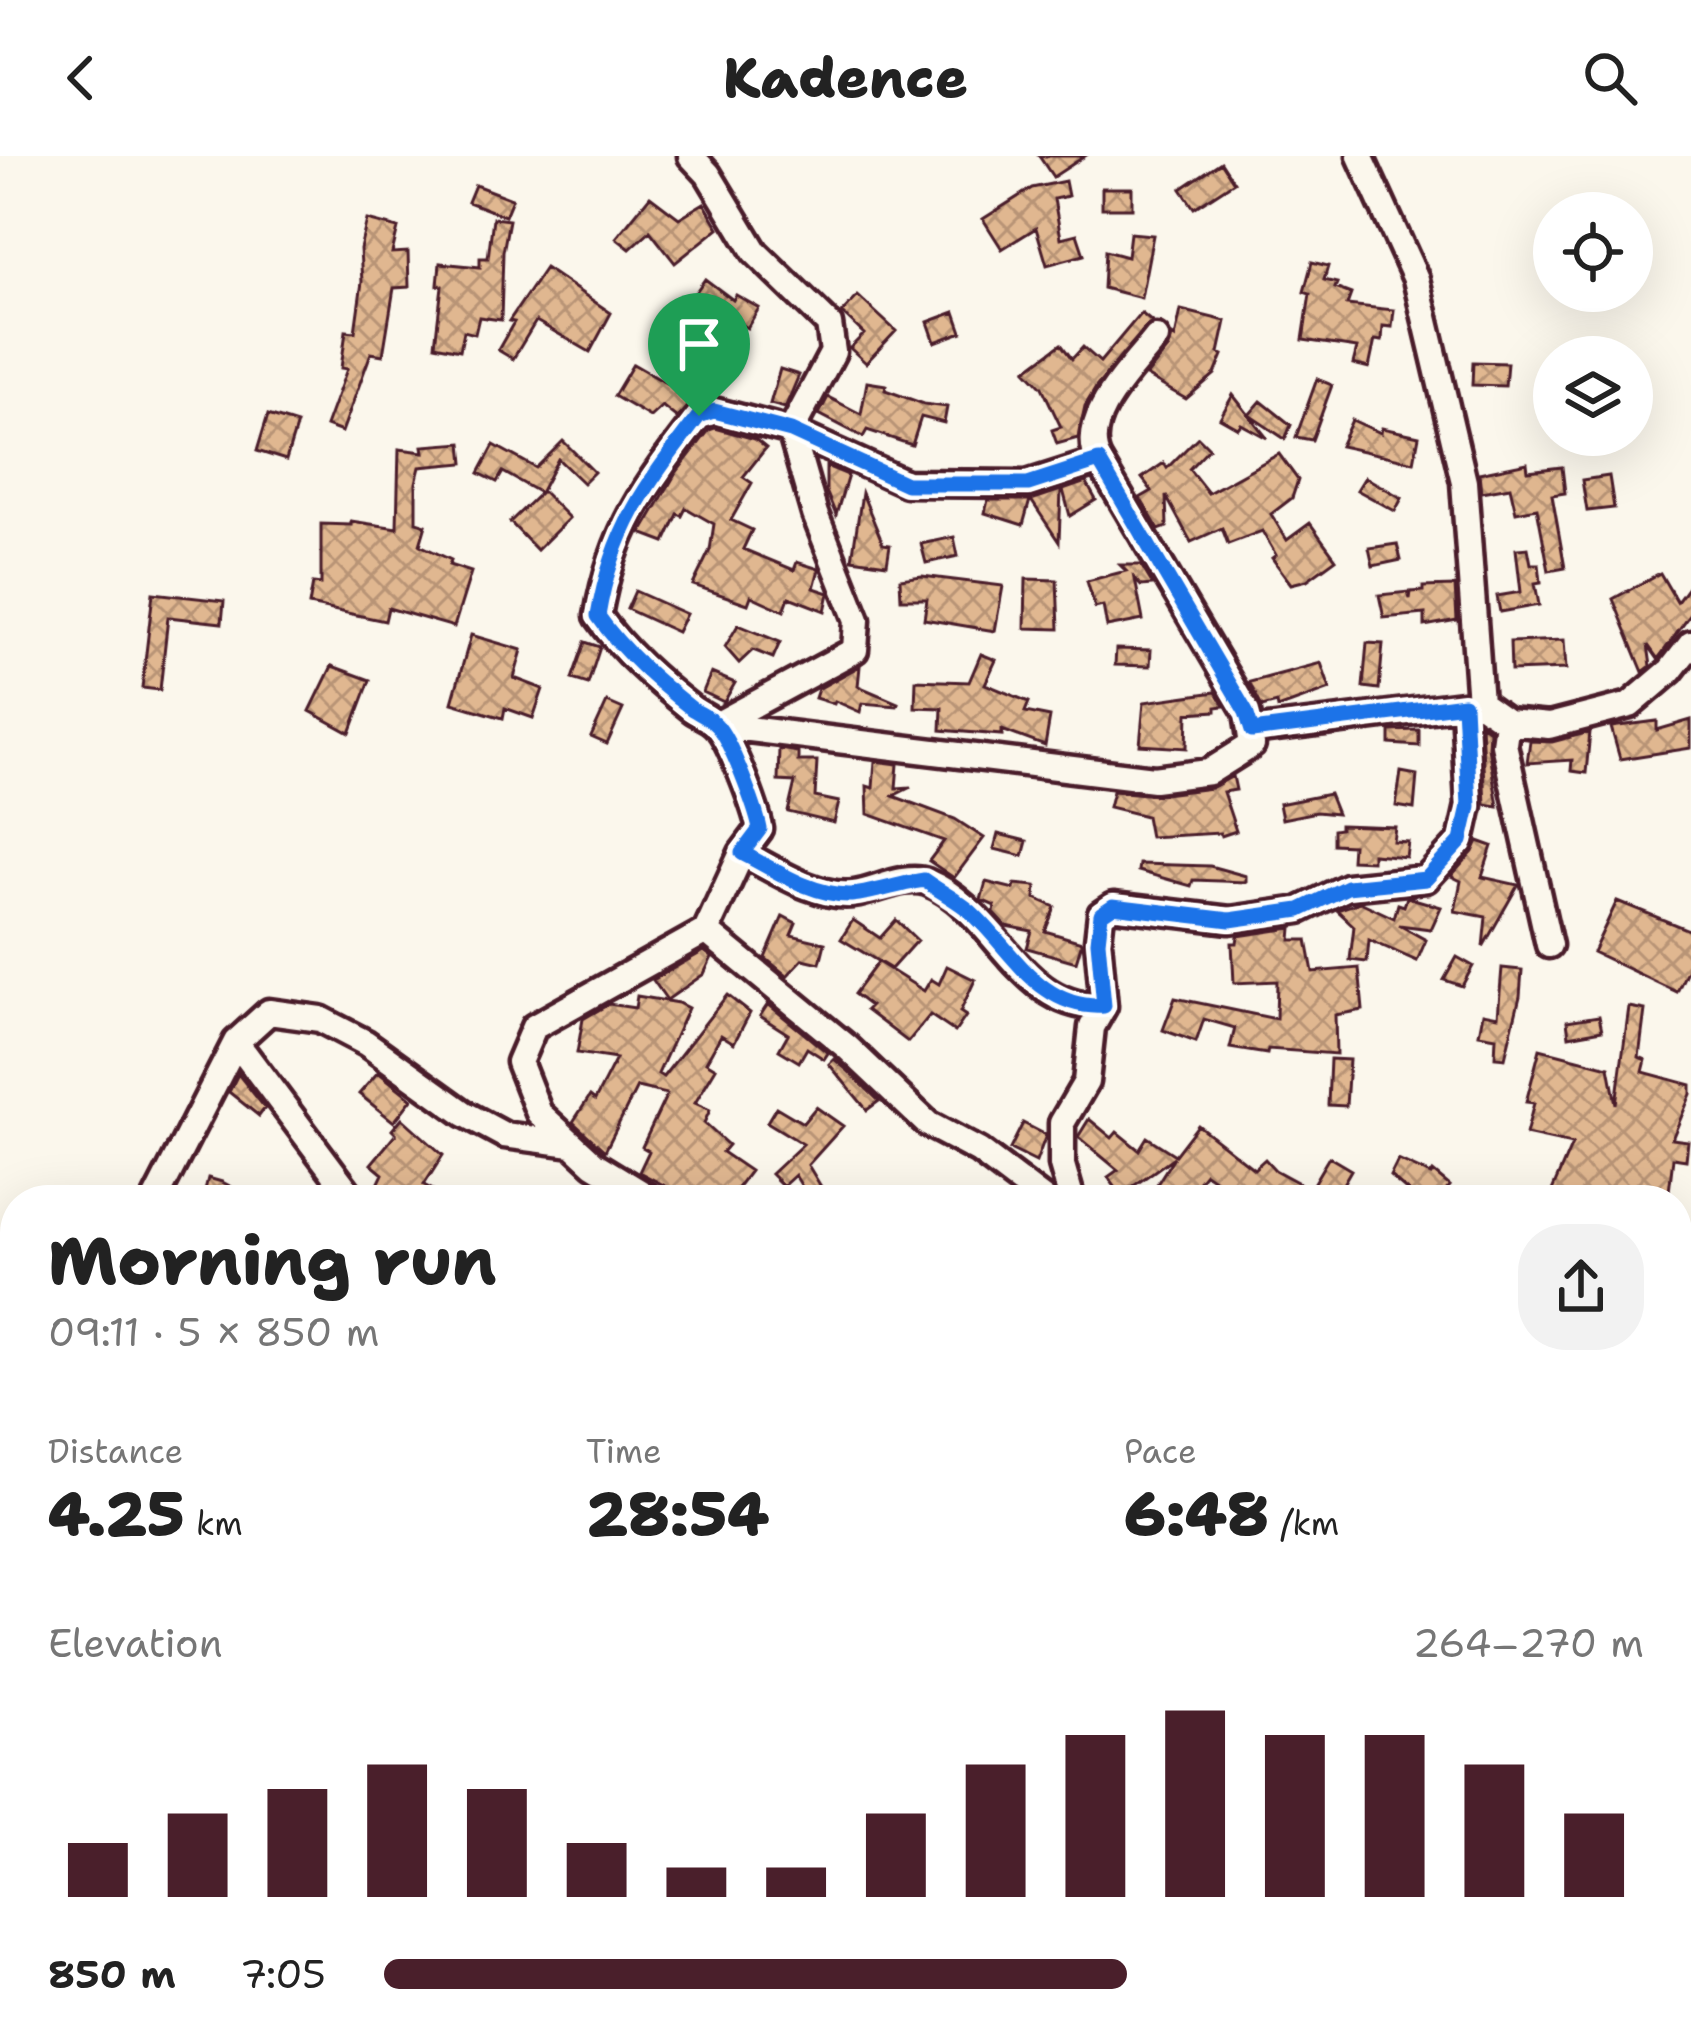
<!DOCTYPE html>
<meta charset="utf-8">
<style>
:root{--surface:#fff;--page:#f2f2f2;--text:#222;--muted:#767676;--accent:#4a1f2b}
body{margin:0;font-family:"Shantell Sans",sans-serif;background:var(--page);color:var(--text);height:100vh;display:flex;flex-direction:column;font-size:45px;white-space:nowrap}
*{box-sizing:border-box;margin:0}
p{font-size:39px;color:var(--muted)}
.icon{flex:none;width:66px;height:66px;fill:none;stroke:currentColor;stroke-width:2;stroke-linecap:round;stroke-linejoin:round}
.map{position:relative;flex:1;overflow:hidden}
.details{position:absolute;left:0px;top:1029px;width:1692px;height:858px;display:flex;flex-direction:column;background:var(--surface);border-radius:48px 48px 0 0;box-shadow:0 12px 48px #0002}
.details>*{flex:none}
.controls{position:absolute;left:1533px;top:36px;display:grid;gap:24px}
.controls a{display:grid;place-items:center;width:120px;height:120px;border-radius:50%;background:var(--surface);box-shadow:0 12px 48px #0002;font-size:60px}
.pin{position:absolute;display:grid;place-items:center;width:102px;height:102px;color:#fff;margin:-123px -51px;border-radius:50% 50% 50% 0;rotate:-45deg;box-shadow:0 0 12px #0007}
.pin .icon{rotate:45deg}
.round{display:grid;place-items:center;flex:none;width:126px;height:126px;border-radius:48px;background:var(--page)}
.summary{display:flex;align-items:center;justify-content:space-between;height:204px;padding:0 48px}
h1{font-size:66px;font-weight:800;line-height:90px}
.figures{display:grid;grid-template-columns:repeat(3,1fr);gap:18px;height:204px;padding:12px 48px}
.figures div{display:grid;align-content:center}
.figures b{font-size:60px;font-weight:800}
.figures small{font-size:33px;font-weight:400}
.figures p{font-size:33px}
.chart{height:336px;padding:24px 48px}
.chart p{display:flex;justify-content:space-between}
.chart svg{width:100%;height:216px;margin-top:12px;stroke:var(--accent);stroke-width:6}
ul{padding:0 48px;list-style:none;font-size:39px}
li{display:grid;grid-template-columns:192px 144px 1fr;align-items:center;height:90px}
li i{height:30px;border-radius:15px;background:var(--accent)}
header{display:flex;justify-content:space-between;align-items:center;height:156px;padding:0 48px;background:var(--surface);font-size:54px;font-weight:800}
.map>svg:first-child{display:block}
.building{fill:url(#building-cross-hatch);stroke:#4a1f2b;stroke-width:3}
.lines{fill:none;stroke-linecap:round;stroke-linejoin:round}
.minor-casing{stroke:#4a1f2b;stroke-width:33}
.secondary-casing{stroke:#4a1f2b;stroke-width:42}
.minor{stroke:#fbf7ec;stroke-width:24}
.secondary{stroke:#fbf7ec;stroke-width:33}
.route-casing{stroke:#fff;stroke-width:24}
.route{stroke:#1a73e8;stroke-width:15}
</style>
<header><svg class="icon" aria-label="back" viewBox="0 0 24 24"><path d="M15 5l-7 7 7 7"/></svg>Kadence<svg class="icon" aria-label="search" viewBox="0 0 24 24"><circle cx="10" cy="10" r="6"/><path d="M15 15l6 6"/></svg></header>
<div class="map">
<svg width="1691" height="1887" viewBox="0 0 1691 1887">
<defs>
<pattern id="building-cross-hatch" width="8" height="8" patternUnits="userSpaceOnUse" patternTransform="scale(3)"><rect width="8" height="8" fill="#e0b790"/><path d="M0 0l8 8M0 8l8-8" fill="none" stroke="#b89476"/></pattern>
</defs>
<rect width="100%" height="100%" fill="#fbf7ec"/>
<filter id="ink" filterUnits="userSpaceOnUse"><feTurbulence type="fractalNoise" baseFrequency=".00833" numOctaves="2"/><feDisplacementMap in="SourceGraphic" scale="24" xChannelSelector="R" yChannelSelector="G"/><feConvolveMatrix kernelMatrix="1 2 1 2 8 2 1 2 1" color-interpolation-filters="sRGB"/></filter>
<g filter="url(#ink)">
<path class="building" d="M1039,0H1085L1053,21Z
M1221,6L1234,26L1194,52L1181,33Z
M1065,25L1068,40L1054,43L1061,82L1077,78L1084,99L1047,109L1036,72L1002,93L983,63L1032,32Z
M475,29L512,43L505,60L468,46Z
M1102,32H1132V52H1102Z
M650,40L679,62L704,47L719,72L675,107L650,75L630,93L616,82Z
M493,62L509,64L503,96L501,164L479,161L475,178L464,175L460,194L435,189L442,130L438,129L440,107L480,111V102H488Z
M367,64L398,72L392,97L408,96L409,131L394,132L383,199L371,197L342,276L326,270L347,213L341,212L346,175L355,176L362,126L360,93Z
M1130,77L1153,79L1141,142L1103,132L1105,95L1127,101Z
M1312,106L1328,110L1324,124L1337,127L1335,132L1351,138L1347,149L1394,154L1392,171L1383,170L1382,185L1375,184L1369,212L1353,208L1357,192L1303,184L1310,138L1304,136Z
M545,112L611,157L590,196L536,165L513,203L498,194L514,166L509,165Z
M705,123L733,144L736,139L759,152L747,172L693,140Z
M858,140L896,175L866,207L850,192L864,178L842,157Z
M1181,154L1226,165L1219,197L1223,199L1215,218L1186,243L1146,220L1169,192L1172,180L1175,182Z
M955,156L962,176L935,186L928,166Z
M1141,157L1152,166L1097,230L1085,250L1078,282L1057,288L1052,274L1061,271L1042,231L1026,214L1061,188L1072,203L1083,191L1100,206Z
M703,177L719,189L684,241L691,246L677,262L662,250L650,261L614,240L633,208L666,227Z
M1473,206L1507,207L1505,230L1472,229Z
M780,213L799,219L785,252L770,248Z
M1317,223L1332,229L1312,284L1296,281Z
M867,226L886,229L885,234L924,248L947,251L944,267L921,261L912,289L867,274L863,281L819,258L828,241L861,258Z
M1233,239L1267,282L1241,268L1238,272L1220,262Z
M1261,245L1291,269L1285,283L1249,259Z
M268,259L297,268L286,304L257,295Z
M1352,264L1381,277L1382,272L1419,280L1414,306L1340,290Z
M715,272L755,283L766,292L743,321L752,327L731,364L752,374L743,393L794,414L797,406L819,413L814,432L829,437L825,455L789,441L784,455L751,440L748,448L693,429L710,394L714,368L686,352L682,360L678,358L665,386L641,377L676,317L709,274Z
M1198,281L1209,292L1189,313L1208,337L1279,298L1298,324L1292,342L1271,358L1287,384L1310,367L1336,403L1307,424L1291,428L1272,402L1276,399L1262,375L1228,388L1222,372L1191,386L1166,340L1167,371L1159,374L1140,342L1152,335L1142,322L1164,307L1167,312Z
M563,285L594,316L583,327L558,303L540,337L542,335L569,362L537,394L510,366L540,337L503,316L497,326L479,317L494,289L536,312Z
M462,287L464,307L420,311L416,327V366L426,369L420,389L451,404L449,409L471,416L454,471L388,452L385,465L309,449L313,427L321,428V368L351,369V365L397,372L399,293L424,296L423,290Z
M1527,307L1528,315L1562,311L1565,337L1552,339L1565,412L1549,415L1537,352L1516,356L1510,331L1481,336L1479,317Z
M826,310L848,319L836,359L826,335Z
M1609,320L1614,352L1587,355L1582,324Z
M1365,321L1402,342L1395,355L1357,334Z
M1086,326L1096,344L1070,360L1063,334Z
M1061,334L1059,386L1031,344Z
M862,337L883,388L890,389L887,408L852,403Z
M988,344H1030L1023,369L985,357Z
M954,381L958,400L926,407L921,388Z
M1397,388L1401,404L1373,410L1369,392Z
M1528,392L1531,408H1539L1541,426L1535,427L1539,449L1500,456L1497,440L1521,436L1516,393Z
M1120,409H1141L1153,429L1141,430L1135,423L1143,464L1107,471L1103,450L1095,452L1087,425L1126,415Z
M1660,417L1677,446L1691,427V458L1658,503L1648,489L1651,510L1643,516L1613,443Z
M922,420L1003,430L995,475L924,463L927,443H901L900,423Z
M1026,423L1057,424L1059,473L1025,472Z
M1455,430L1457,464L1425,470V458L1384,462L1379,439L1408,436L1410,443L1411,436L1423,435V431Z
M635,435L686,458L677,476L627,453Z
M153,437L224,445L222,467L168,461L160,534L142,532Z
M738,469L780,486L773,502L753,494L739,507L725,491Z
M471,479L522,494L514,522L543,533L533,562L505,552L503,562L452,547Z
M1564,484L1566,513L1511,515L1510,486Z
M585,486L600,491L588,528L572,523Z
M1367,487L1383,488L1379,533L1363,531Z
M1116,493L1151,494L1150,510L1115,509Z
M981,498L996,504L985,528L1029,546L1025,556L1050,561L1045,590L1002,574V579L941,574L942,552L915,551L916,524L969,526Z
M1321,507L1330,533L1278,552L1277,547L1262,551L1252,532L1250,526Z
M332,510L370,524L350,577L310,555Z
M860,510L858,530L898,547L897,550L862,547L860,556L835,545L834,548L815,542L818,533Z
M711,517L735,527L724,546L703,536Z
M1216,536L1224,550L1216,551V555L1188,557L1187,592L1140,589L1144,546Z
M607,546L623,553L607,588L591,581Z
M1691,564V592L1620,603L1611,571L1657,565V574Z
M1481,568L1489,574L1488,591L1498,650L1485,648Z
M1419,574V590L1390,588V575Z
M1590,576L1586,617L1571,615L1572,604L1527,607L1530,585L1552,586Z
M779,593L798,596V605H817L815,641L839,646L834,667L788,656L795,626L778,625Z
M875,605L898,608L896,632L911,631L893,640L955,663L984,682L954,722L929,705L944,685L868,658L867,630L873,632Z
M1401,616L1417,619L1414,653L1396,650Z
M1233,620L1236,634L1223,636L1236,675L1221,680L1220,677L1150,681L1146,660L1109,651L1113,635L1156,639L1211,632Z
M1329,638L1337,658L1316,656L1282,663L1279,648Z
M1340,669L1395,671L1393,685L1408,686L1406,701L1372,698V705L1351,704L1352,689L1333,688V674L1340,673Z
M998,678L1027,685L1023,700L994,693Z
M1478,685L1492,690L1482,721L1518,729L1483,791L1486,761L1455,755L1461,725L1451,720L1473,696Z
M1139,708L1210,710L1246,720V726L1193,724L1191,730L1138,715Z
M986,726L1014,733L1015,728L1036,730L1035,742L1055,751L1045,775L1082,786L1076,806L1027,792L1032,775L1006,770L994,757L995,750L981,744Z
M1407,741L1441,751L1431,773L1399,769L1426,784L1417,805L1369,784L1367,806L1350,804L1354,770L1337,754L1360,746L1394,762L1398,748L1404,750Z
M1617,745L1691,775V806L1677,836L1593,796Z
M783,760L796,767L791,779L825,787L820,807L803,803L787,820L765,802Z
M853,764L880,782L896,764L917,784L891,813L841,783Z
M1292,772L1291,784H1307L1313,816L1359,812L1363,854L1335,859L1336,898L1268,893L1267,898L1230,892L1235,872L1204,863L1196,886L1163,874L1175,842L1276,863L1277,825L1234,827L1232,787H1237L1238,780Z
M704,795L712,801L704,818L667,844L653,824Z
M1457,801L1473,810L1462,830L1444,824Z
M878,806L924,835L931,823L939,828L947,810L975,824L960,856L966,860L955,876L930,859L908,886L866,854L870,850L854,838Z
M1502,812L1522,814L1520,840L1505,902L1495,901L1496,881L1479,878L1483,857L1498,860Z
M727,839L750,857L734,887L721,879L706,906L716,912L695,947L710,954L704,967L728,989L722,996L750,1015L728,1044H692L639,1016L649,995L642,991L667,938L637,931L605,995L573,966L590,940L595,944L616,903L577,897L583,863L609,848L635,852L637,840L678,847L688,852L658,918L663,921Z
M768,848L828,897L824,903L807,892L799,906L779,894L788,878L760,860Z
M1629,851L1645,854L1639,901L1646,904L1643,916L1691,929V938L1672,983L1688,985L1686,1004L1673,1002L1668,1044H1548L1572,988L1526,978L1534,947L1526,946L1540,893L1609,911L1616,948Z
M1599,860L1602,874L1569,880L1567,865Z
M834,903L846,913L879,945L867,954L829,908Z
M1330,903L1349,904L1346,950L1328,949Z
M378,916L412,943L394,966L359,938Z
M238,918L265,952L259,960L229,936Z
M776,951L803,967L816,951L843,970L808,1009L829,1044H810L795,1019L783,1030L771,1018L803,988L767,966Z
M402,962L443,999L424,1029L451,1044H384L373,1039L383,1018L371,1008L396,978L392,974Z
M1089,963L1112,982L1117,976L1139,994L1147,981L1175,999L1198,969L1254,1013L1265,1003L1275,1014L1310,1033L1329,1001L1351,1014L1336,1040L1330,1037L1329,1044H1244L1205,1017L1183,1044H1147L1174,1001L1121,1039L1108,1021L1118,1014L1078,981Z
M1023,967L1046,979L1036,1006L1010,993Z
M1398,1004L1431,1019L1433,1016L1450,1030L1438,1044H1418L1390,1020Z
M208,1022L222,1026L256,1044H225L204,1038Z
M0,1194H15V1232L0,1231Z
M0,1433L15,1441V1487L0,1482Z
M0,1557L15,1559V1640L8,1641L0,1610Z
M144,1872H174L178,1887H148Z
M457,1872H491L518,1887H484Z
M757,1872H791L782,1887H748Z
M852,1872H902L894,1887H880Z
M1063,1872H1111L1137,1887H1057Z
M1162,1872H1204L1197,1887H1155Z
M1514,1872H1596L1604,1887H1495Z"/>
<g class="lines">
<defs>
<path id="minor" d="M1360,0L1416,123L1464,326L1480,547
M1099,305C1076,264 1133,212 1156,182
M1507,566L1504,588L1549,789
M1252,575L1480,547L1507,566L1549,570L1630,549L1670,515L1691,488
M742,697C774,713 817,743 854,738C876,735 905,718 927,726C996,753 1020,856 1104,850
M706,775L847,891L928,968L979,995L1044,1044
M236,886L354,1044
M155,1044L236,886L269,856L320,863L366,887L465,958L504,979L572,988
M653,1044L594,1008L539,957L519,906L534,871L706,775L742,697L760,673C756,653 730,582 716,569C710,562 700,559 692,553C658,526 623,496 598,460C613,371 646,329 699,260L714,255L791,275L906,327L1027,328L1099,305L1247,556L1252,589L1209,616L1154,623L716,569L855,494L857,464L815,358L791,275L833,196L829,168L755,96L708,18L691,0
M1072,1044L1062,1009V967L1086,926L1092,871L1104,850L1098,785L1101,758L1113,750L1230,764L1300,754L1347,731L1426,723L1461,685L1469,649L1464,549
M0,1409L15,1363
M1677,1476L1691,1485
M0,1515L15,1505
M43,1872L45,1887
M1614,1872L1623,1887
M353,1887L363,1885
M730,1887L732,1872
M1036,1887L1042,1872
M1317,1887L1325,1872"/>
<path id="secondary" d="M0,1715L15,1711
M648,1872L672,1887"/>
</defs>
<use href="#minor" class="minor-casing"/>
<use href="#secondary" class="secondary-casing"/>
<use href="#minor" class="minor"/>
<use href="#secondary" class="secondary"/>
</g>
</g>
<g class="lines" filter="url(#ink)">
<defs>
<path id="route" d="M714,255L791,275L906,328H1028L1099,305L1246,556L1252,575L1464,548L1469,650L1461,685L1426,723L1347,731L1300,754L1230,764L1113,750L1101,758L1098,785L1104,850C1039,854 1012,793 971,756C957,744 939,735 924,724C902,727 866,739 849,739C811,739 775,714 742,697L760,673C756,653 730,582 716,569C710,562 700,558 692,553C658,526 623,496 598,460C613,371 646,329 699,260Z"/>
</defs>
<use href="#route" class="route-casing"/>
<use href="#route" class="route"/>
</g>
</svg>
<div class="controls">
<a><svg class="icon" aria-label="locate" viewBox="0 0 24 24"><circle cx="12" cy="12" r="6"/><path d="M12 2v4M12 18v4M2 12h4M18 12h4"/></svg></a>
<a><svg class="icon" aria-label="layers" viewBox="0 0 24 24"><path d="M12 4l9 5-9 5-9-5zM3 14l9 5 9-5"/></svg></a>
</div>
<div class="pin" style="left:699px;top:260px;background:#1e9e55"><svg class="icon" aria-label="arrive" viewBox="0 0 24 24"><path d="M6 21V4h12l-3 4 3 4H6"/></svg></div>
<section class="details">
<div class="summary"><div><h1>Morning run</h1><p>09:11 · 5 × 850 m</p></div><a class="round"><svg class="icon" aria-label="share" viewBox="0 0 24 24"><path d="M12 15V3M7 8l5-5 5 5M5 13v7h14v-7"/></svg></a></div>
<div class="figures">
<div><p>Distance</p><b>4.25<small> km</small></b></div>
<div><p>Time</p><b>28:54</b></div>
<div><p>Pace</p><b>6:48<small> /km</small></b></div>
</div>
<div class="chart"><p><span>Elevation</span>264–270 m</p>
<svg viewBox="0 0 160 44" preserveAspectRatio="none"><path d="M5 44V33M15 44V27M25 44V22M35 44V17M45 44V22M55 44V33M65 44V38M75 44V38M85 44V27M95 44V17M105 44V11M115 44V6M125 44V11M135 44V11M145 44V17M155 44V27"/></svg>
</div>
<ul>
<li><b>850 m</b>7:05<i style="width:59%"></i></li>
</ul>
</section>
</div>
